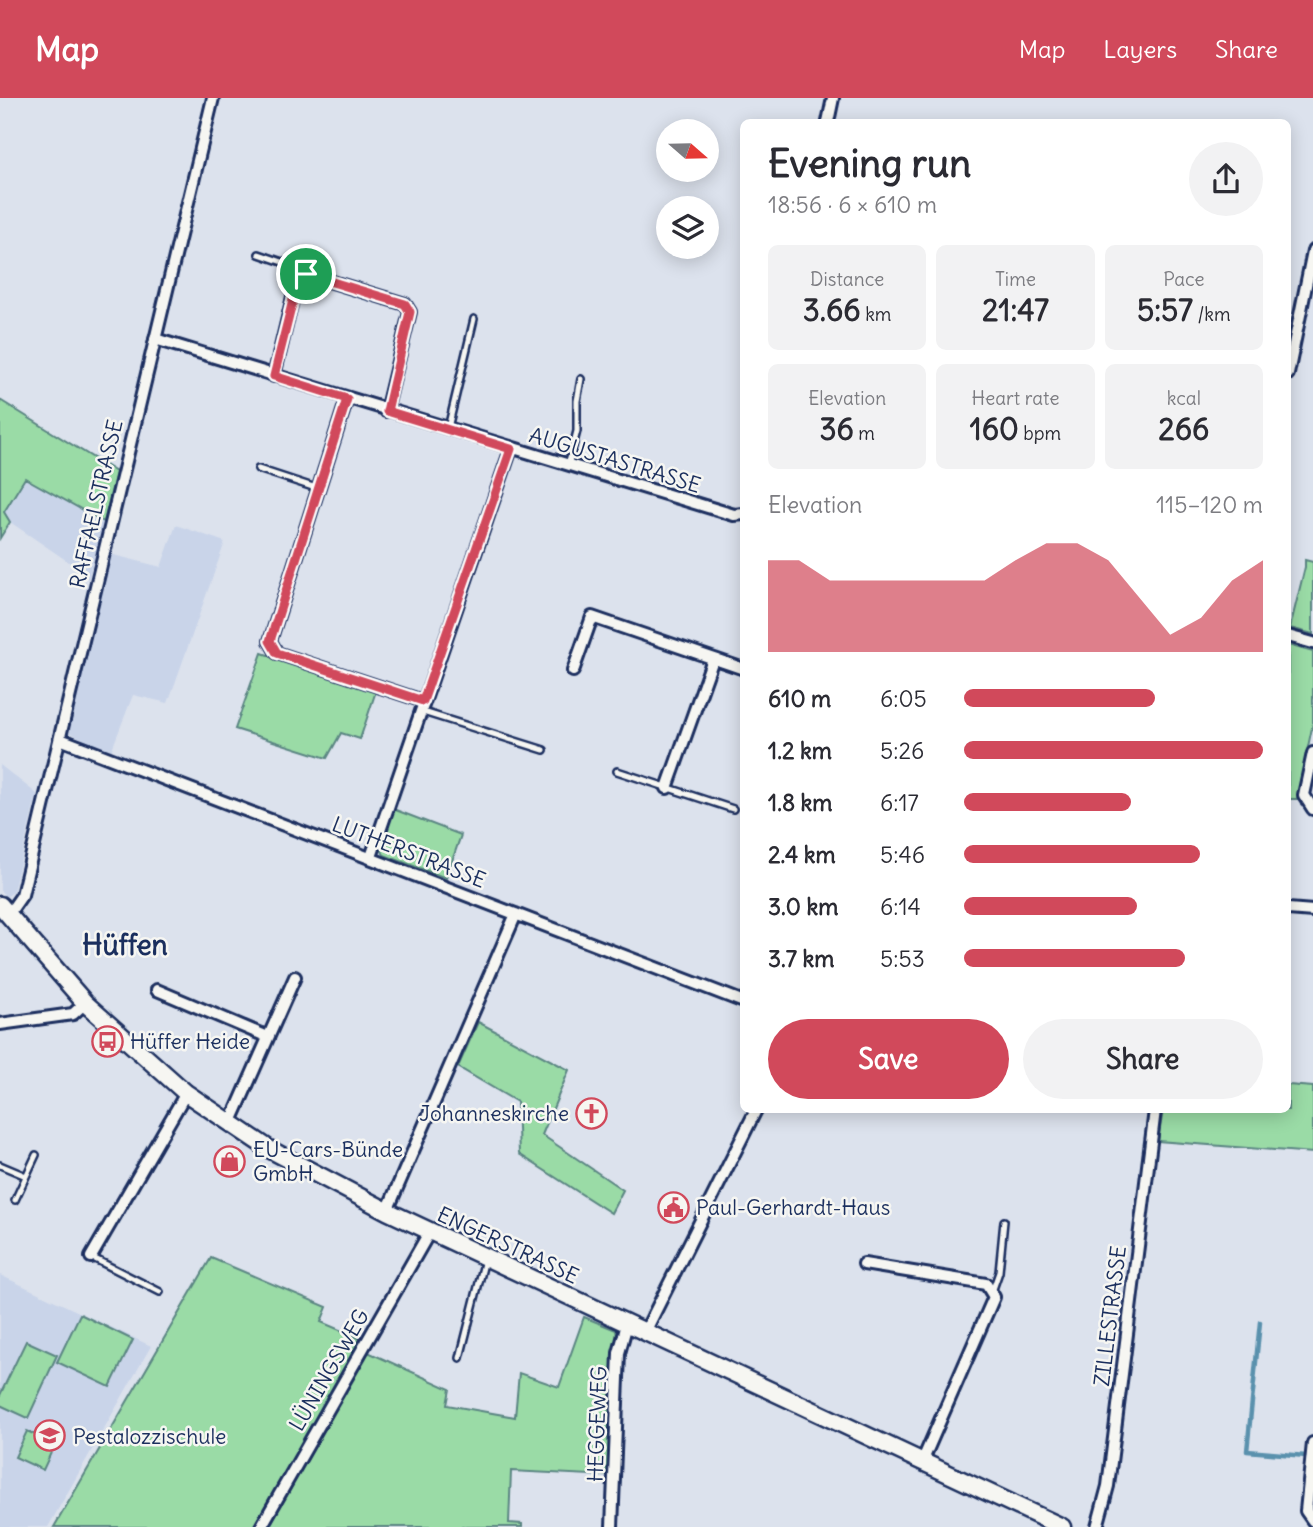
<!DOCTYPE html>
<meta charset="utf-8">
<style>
:root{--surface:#fff;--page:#f2f2f3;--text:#2b2b33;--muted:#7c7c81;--accent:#d1495b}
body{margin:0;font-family:Delius,sans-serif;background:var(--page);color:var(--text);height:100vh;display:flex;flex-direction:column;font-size:26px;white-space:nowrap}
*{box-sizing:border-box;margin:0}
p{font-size:23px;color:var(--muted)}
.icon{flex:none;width:38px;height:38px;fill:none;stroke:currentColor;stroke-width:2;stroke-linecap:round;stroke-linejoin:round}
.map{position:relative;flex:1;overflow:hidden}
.drawer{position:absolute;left:740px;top:21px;width:551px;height:994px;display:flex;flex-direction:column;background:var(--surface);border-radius:10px;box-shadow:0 4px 18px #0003}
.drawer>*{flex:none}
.needle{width:46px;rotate:110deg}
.buttons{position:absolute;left:656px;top:21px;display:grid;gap:14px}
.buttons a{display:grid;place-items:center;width:63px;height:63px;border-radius:50%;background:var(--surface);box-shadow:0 4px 18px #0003;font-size:35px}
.pin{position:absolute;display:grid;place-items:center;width:60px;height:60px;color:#fff;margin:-30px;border:4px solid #fff;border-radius:50%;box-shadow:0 2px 7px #0007}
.round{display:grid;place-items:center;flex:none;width:74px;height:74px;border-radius:37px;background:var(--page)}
.overview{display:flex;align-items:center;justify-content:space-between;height:119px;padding:0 28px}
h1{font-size:38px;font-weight:700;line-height:52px}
.stats{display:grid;grid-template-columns:repeat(3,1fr);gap:10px;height:119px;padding:7px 28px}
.stats div{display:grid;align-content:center;border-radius:10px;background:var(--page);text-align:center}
.stats b{font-size:30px;font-weight:700}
.stats small{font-size:19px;font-weight:400}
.stats p{font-size:19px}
.chart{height:196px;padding:14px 28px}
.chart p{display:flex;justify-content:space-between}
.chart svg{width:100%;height:126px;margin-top:7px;fill:var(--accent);opacity:.7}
.button{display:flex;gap:14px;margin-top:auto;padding:14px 28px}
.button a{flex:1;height:80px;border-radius:42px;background:var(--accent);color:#fff;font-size:28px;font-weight:700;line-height:80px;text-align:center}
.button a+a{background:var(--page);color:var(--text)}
ul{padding:0 28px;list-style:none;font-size:23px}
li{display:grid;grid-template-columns:112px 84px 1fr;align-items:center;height:52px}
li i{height:18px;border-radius:9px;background:var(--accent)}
header{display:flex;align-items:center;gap:42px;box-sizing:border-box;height:98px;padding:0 35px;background:var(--accent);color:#fff}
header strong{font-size:33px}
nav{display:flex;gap:38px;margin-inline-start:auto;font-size:24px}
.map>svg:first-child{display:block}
.built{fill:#c9d4e9}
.green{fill:#9adba6;stroke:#5a8582;stroke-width:2}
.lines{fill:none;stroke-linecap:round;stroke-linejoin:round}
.stream{stroke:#5a91ad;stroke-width:4.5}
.service-casing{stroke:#1b2f5e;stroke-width:10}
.minor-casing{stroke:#1b2f5e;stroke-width:16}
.secondary-casing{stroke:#1b2f5e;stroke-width:21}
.service{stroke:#f6f6f2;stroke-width:5}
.minor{stroke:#f6f6f2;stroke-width:10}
.secondary{stroke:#f6f6f2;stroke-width:16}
.route-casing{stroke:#fff;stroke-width:14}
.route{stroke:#d1495b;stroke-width:9}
.labels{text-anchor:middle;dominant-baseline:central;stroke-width:5;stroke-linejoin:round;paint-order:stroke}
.street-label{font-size:21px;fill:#1b2f5e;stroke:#f6f6f2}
.poi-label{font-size:21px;fill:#1b2f5e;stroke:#f6f6f2;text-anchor:start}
.district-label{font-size:28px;font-weight:bold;fill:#1b2f5e;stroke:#f6f6f2}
</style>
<header>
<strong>Map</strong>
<nav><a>Map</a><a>Layers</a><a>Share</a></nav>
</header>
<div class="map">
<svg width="1313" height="1429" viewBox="0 0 1313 1429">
<rect width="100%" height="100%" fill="#dce2ed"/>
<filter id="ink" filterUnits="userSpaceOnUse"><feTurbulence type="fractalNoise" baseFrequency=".0143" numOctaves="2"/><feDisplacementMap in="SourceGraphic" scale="14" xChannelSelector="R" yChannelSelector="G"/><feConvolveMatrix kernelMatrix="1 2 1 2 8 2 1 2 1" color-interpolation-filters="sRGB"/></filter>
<g filter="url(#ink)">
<path class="built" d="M25,380L104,424L88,482L85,475L10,424L4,414Z
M176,427L225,444L168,605L133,597L110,656L69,634L110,456L161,469Z
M0,667L37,696L13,794L6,799L0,792Z
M0,1177L151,1248L48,1429H0Z"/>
<path class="green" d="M0,302L116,374L104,424L25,380L4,414L10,424L0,440Z
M1305,462L1313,464V536L1290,530L1305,469Z
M1288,547L1313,554V625L1297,701H1288Z
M262,555L376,593L360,641L341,635L327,660L235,631Z
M393,711L461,737L446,780L384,757L381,751Z
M478,924L569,972L542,1037L623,1092L611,1115L519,1056L517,1004L458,969Z
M1288,987L1313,989V1055L1158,1043L1163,1012H1288Z
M211,1160L327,1209L321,1224L361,1241L254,1429H54Z
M80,1216L133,1242L110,1289L57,1264Z
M584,1219L616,1232L618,1244L611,1378L511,1373L509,1425L522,1426V1429H269L368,1254L450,1291L447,1307L515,1319L519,1275L559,1289Z
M26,1243L57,1257L28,1320L0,1307V1297Z
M27,1333L55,1346L43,1372L15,1359Z"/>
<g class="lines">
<path class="stream" d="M1260,1224L1247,1353L1306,1358"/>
<defs>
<path id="service" d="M259,156L291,167L306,176
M448,330L474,221
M568,368L577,333V303L581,281
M258,371L319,391
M420,613L544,652
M617,673L733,711
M0,1067L26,1078
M15,1102L36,1057
M91,1159L160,1194
M992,1194L999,1174L1004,1123
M460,1260L485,1161"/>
<path id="minor" d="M828,24L833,0
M155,241L734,417L744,416
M1288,276L1313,153
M274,278L297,182L306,176L405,206L410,214L386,313
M347,301L270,543L277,555L423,603
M1288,538L1313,545
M573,573L592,519L744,571
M60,641L744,904
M1313,655L1304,697L1313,711
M667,690L713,561
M371,759L511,351
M1288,811L1313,813
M8,817L22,797L213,0
M157,892L268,939
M0,926L73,916L85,905
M230,1026L295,879
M387,1113L516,816
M91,1159L186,995
M864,1166L986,1186L994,1199L922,1364
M645,1234L756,1012
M1313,1345L1306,1413L1313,1423
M261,1429L430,1133
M612,1429L619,1255L627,1226
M1097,1429L1108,1388L1155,1012"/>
<path id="secondary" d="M0,807L85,905L186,995L269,1051L387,1113L1062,1429"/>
</defs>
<use href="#service" class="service-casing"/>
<use href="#minor" class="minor-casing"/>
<use href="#secondary" class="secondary-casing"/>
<use href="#service" class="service"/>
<use href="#minor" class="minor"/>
<use href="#secondary" class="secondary"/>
</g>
</g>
<g class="lines" filter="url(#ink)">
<defs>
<path id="route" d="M306,176L405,206L410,214L387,313L511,351L423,603L277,555L270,543L347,301L274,278L298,182Z"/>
</defs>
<use href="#route" class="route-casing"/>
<use href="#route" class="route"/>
</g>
<defs>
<symbol id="bus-ring" viewBox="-11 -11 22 22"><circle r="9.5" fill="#f6f6f2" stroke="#d1495b" stroke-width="1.5"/><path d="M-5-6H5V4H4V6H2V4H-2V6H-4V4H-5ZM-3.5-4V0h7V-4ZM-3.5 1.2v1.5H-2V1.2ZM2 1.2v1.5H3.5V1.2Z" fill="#d1495b"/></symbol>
<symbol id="church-ring" viewBox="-11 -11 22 22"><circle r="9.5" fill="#f6f6f2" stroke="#d1495b" stroke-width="1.5"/><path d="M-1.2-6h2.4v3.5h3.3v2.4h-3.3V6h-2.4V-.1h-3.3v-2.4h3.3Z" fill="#d1495b"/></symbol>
<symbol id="shop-ring" viewBox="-11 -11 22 22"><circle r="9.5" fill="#f6f6f2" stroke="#d1495b" stroke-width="1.5"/><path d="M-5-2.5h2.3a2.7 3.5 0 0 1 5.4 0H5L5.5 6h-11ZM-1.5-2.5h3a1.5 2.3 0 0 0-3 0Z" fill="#d1495b"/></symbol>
<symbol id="civic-ring" viewBox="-11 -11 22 22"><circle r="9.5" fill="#f6f6f2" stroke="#d1495b" stroke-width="1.5"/><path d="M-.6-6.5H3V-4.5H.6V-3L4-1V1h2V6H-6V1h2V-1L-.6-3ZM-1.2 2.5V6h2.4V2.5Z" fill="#d1495b"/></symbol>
<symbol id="school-ring" viewBox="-11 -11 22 22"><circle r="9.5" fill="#f6f6f2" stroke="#d1495b" stroke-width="1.5"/><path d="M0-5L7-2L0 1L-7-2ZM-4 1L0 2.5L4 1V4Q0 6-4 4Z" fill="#d1495b"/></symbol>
</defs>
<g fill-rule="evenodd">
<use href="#bus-ring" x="90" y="926" width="35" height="35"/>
<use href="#church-ring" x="574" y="998" width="35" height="35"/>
<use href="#shop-ring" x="212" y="1046" width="35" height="35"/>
<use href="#civic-ring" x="656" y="1092" width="35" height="35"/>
<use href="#school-ring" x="32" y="1320" width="35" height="35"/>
</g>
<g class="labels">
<g class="street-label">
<text transform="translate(615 362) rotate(17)">AUGUSTASTRASSE</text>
<text transform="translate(96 406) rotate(-77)">RAFFAELSTRASSE</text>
<text transform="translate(409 754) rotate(21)">LUTHERSTRASSE</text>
<text transform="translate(508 1147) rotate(25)">ENGERSTRASSE</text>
<text transform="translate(1110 1218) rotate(-83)">ZILLESTRASSE</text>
<text transform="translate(329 1272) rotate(-60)">LÜNINGSWEG</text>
<text transform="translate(597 1326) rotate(-88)">HEGGEWEG</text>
</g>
<g class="poi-label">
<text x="130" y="943">Hüffer Heide</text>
<text x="569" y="1015" text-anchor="end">Johanneskirche</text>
<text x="253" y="1051">EU-Cars-Bünde<tspan x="253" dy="24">GmbH</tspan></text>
<text x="696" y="1109">Paul-Gerhardt-Haus</text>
<text x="73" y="1338">Pestalozzischule</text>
</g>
<g class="district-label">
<text x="125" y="847">Hüffen</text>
</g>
</g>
</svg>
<div class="buttons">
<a><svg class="needle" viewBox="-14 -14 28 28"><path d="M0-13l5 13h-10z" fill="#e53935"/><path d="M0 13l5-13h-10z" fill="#7c7c81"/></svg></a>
<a><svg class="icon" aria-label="layers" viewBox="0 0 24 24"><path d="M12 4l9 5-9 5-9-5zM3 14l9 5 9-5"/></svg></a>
</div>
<div class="pin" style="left:306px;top:176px;background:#1e9e55"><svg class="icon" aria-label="arrive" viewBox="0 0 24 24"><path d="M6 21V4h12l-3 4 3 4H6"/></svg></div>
<section class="drawer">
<div class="overview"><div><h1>Evening run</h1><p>18:56 · 6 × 610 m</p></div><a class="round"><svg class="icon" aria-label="share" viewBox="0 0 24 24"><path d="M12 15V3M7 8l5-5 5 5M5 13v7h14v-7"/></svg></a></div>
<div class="stats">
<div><p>Distance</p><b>3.66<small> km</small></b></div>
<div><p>Time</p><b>21:47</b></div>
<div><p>Pace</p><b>5:57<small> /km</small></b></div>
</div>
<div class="stats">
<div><p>Elevation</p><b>36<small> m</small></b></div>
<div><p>Heart rate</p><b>160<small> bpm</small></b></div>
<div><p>kcal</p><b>266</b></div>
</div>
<div class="chart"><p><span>Elevation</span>115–120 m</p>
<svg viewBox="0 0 160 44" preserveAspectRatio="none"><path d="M0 44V12L10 12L20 19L30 19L40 19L50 19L60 19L70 19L80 12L90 6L100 6L110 12L120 25L130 38L140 32L150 19L160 12V44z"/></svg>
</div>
<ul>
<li><b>610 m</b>6:05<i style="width:64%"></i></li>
<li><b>1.2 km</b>5:26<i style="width:100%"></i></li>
<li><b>1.8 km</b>6:17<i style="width:56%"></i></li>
<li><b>2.4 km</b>5:46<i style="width:79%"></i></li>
<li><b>3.0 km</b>6:14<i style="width:58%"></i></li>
<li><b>3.7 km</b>5:53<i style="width:74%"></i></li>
</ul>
<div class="button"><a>Save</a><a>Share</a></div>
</section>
</div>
